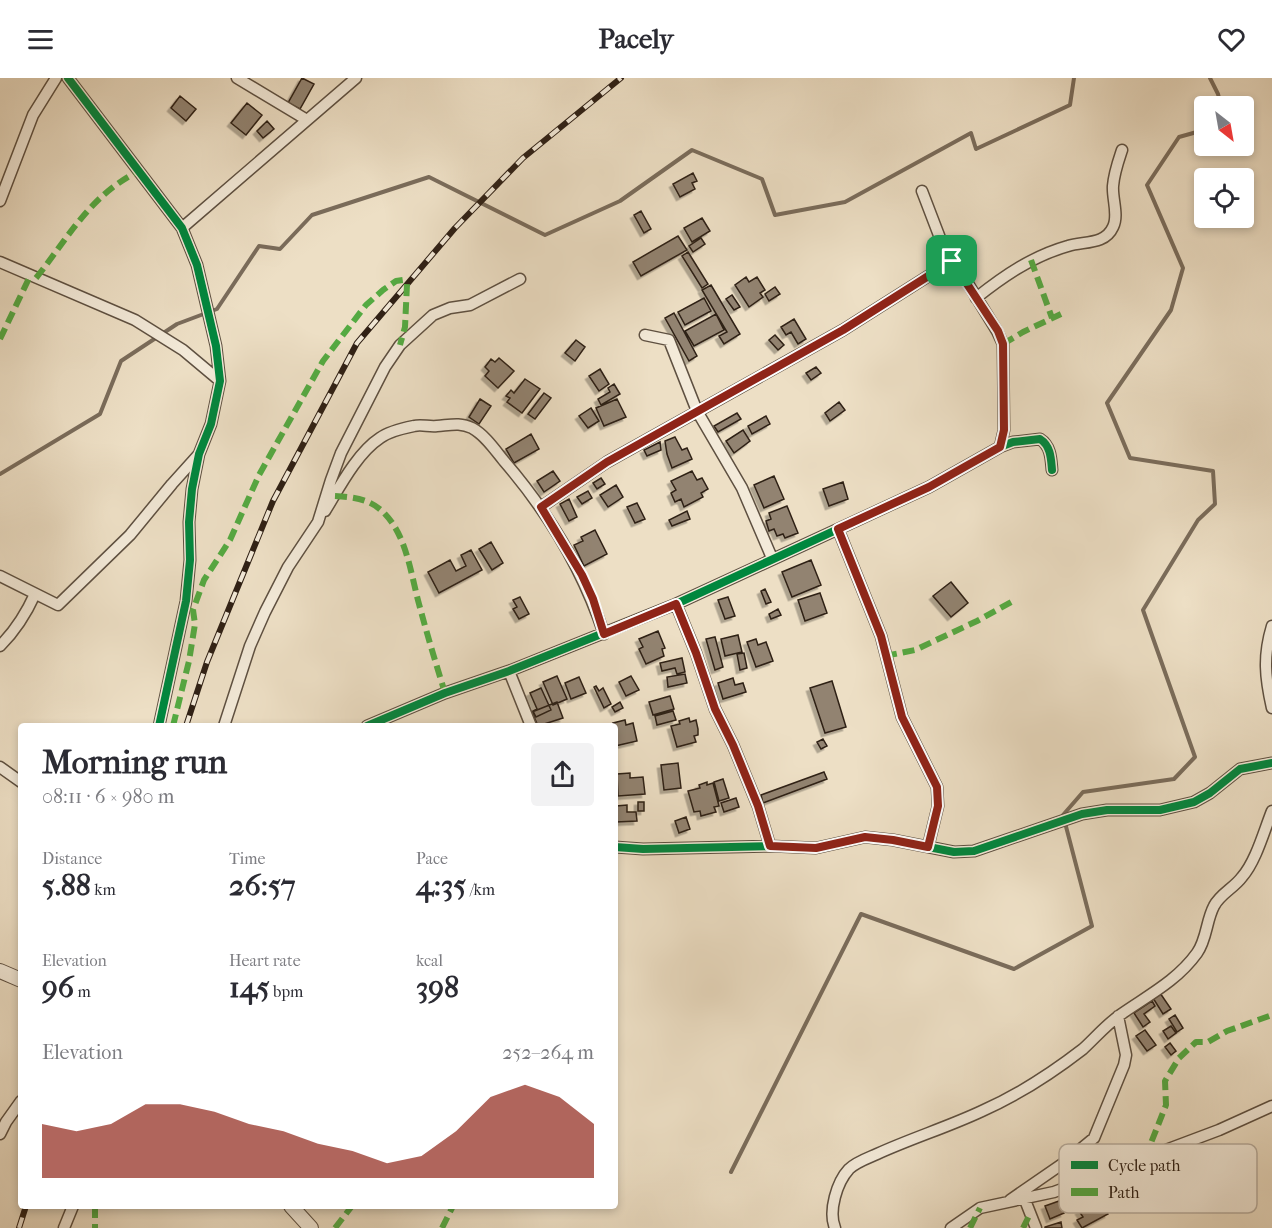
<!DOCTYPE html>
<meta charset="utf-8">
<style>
:root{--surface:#fff;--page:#f2f2f3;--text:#2b2b33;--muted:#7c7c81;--accent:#8f2418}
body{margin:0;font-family:"IM FELL French Canon",serif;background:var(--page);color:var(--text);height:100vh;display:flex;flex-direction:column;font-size:22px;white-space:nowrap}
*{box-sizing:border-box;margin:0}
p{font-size:20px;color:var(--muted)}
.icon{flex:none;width:33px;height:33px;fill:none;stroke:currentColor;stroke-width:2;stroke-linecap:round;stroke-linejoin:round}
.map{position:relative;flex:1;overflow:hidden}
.side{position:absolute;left:18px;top:645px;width:600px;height:486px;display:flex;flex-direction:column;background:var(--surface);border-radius:6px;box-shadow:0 3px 9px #0003}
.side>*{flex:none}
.needle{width:39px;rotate:149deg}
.controls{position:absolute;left:1194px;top:18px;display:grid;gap:12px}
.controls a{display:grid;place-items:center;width:60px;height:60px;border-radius:6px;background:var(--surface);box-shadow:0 3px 9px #0003;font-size:30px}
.pin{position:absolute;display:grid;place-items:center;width:51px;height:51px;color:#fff;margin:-26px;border-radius:12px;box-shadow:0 3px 9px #0006}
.round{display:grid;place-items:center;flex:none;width:63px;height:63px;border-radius:6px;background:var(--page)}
.head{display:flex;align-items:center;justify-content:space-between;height:102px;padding:0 24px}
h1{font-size:33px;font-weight:700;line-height:45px}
.metrics{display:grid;grid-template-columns:repeat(3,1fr);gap:9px;height:102px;padding:6px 24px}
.metrics div{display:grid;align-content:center}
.metrics b{font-size:30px;font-weight:700}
.metrics small{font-size:16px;font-weight:400}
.metrics p{font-size:16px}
.chart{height:168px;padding:12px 24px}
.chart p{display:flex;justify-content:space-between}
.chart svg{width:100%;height:108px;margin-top:6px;fill:var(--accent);opacity:.7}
header{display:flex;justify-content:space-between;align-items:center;height:78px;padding:0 24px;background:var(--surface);font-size:27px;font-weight:700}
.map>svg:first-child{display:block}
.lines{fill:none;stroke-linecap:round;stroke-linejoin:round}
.stream{stroke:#7a6c5b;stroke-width:4}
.building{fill:#928371;stroke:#2f2015;stroke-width:1.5;filter:url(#shadow)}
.minor-casing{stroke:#5e5041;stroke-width:13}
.tertiary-casing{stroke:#5e5041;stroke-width:16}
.minor{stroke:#f3ead9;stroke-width:10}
.tertiary{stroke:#f3ead9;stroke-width:14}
.rail-casing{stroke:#2f2015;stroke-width:6}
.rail{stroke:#f3ead9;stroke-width:4;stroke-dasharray:11;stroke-linecap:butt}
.quiet{stroke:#54aa42;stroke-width:6;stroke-dasharray:12 6;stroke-linecap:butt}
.cycleway-casing{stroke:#f3ead9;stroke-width:11}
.cycleway{stroke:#00873e;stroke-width:8}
.route-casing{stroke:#fff;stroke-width:12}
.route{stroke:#8f2418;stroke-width:8}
.key{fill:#f3ead9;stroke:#b8ad9e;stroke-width:1.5}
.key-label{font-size:16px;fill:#2f2015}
</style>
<header><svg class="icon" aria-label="menu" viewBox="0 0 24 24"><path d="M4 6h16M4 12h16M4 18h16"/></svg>Pacely<svg class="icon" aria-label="heart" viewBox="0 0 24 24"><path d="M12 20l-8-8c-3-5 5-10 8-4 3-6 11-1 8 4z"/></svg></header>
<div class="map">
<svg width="1272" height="1150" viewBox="0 0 1272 1150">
<defs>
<filter id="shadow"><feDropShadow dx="-3.5" dy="3.5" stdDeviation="0" flood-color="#0004"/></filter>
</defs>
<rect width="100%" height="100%" fill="#eddfc5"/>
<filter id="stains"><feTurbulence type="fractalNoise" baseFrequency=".00333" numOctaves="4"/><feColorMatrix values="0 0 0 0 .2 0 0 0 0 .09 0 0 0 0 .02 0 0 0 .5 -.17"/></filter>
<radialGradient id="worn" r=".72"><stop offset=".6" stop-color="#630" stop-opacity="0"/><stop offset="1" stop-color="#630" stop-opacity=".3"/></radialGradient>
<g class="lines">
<path class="stream" d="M1210,0L1218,16L1221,28
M0,396L100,336L121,283L177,246L217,231L259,168L280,171L312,137L429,99L545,157L620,123L692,72L762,101L775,137L845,124L971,55L976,71L1070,27L1074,0
M731,1094L861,836L1014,891L1092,848L1063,737L1083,714L1174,701L1195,679L1143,532L1198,442L1215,426L1213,393L1130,380L1107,325L1171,232L1183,190L1147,107L1179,59L1204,52"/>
</g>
<path class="building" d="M302,0L314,6L300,31L288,25Z
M180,18L196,31L186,43L171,30Z
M247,25L262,37L246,57L231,45Z
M267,43L274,51L263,60L257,53Z
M693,95L697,103L692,105L695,111L680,119L673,106Z
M641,133L651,151L644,155L634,137Z
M702,140L710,153L692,164L684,150Z
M678,158L687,172L641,198L633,184Z
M701,160L705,166L693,174L689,168Z
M688,174L708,206L702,210L682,178Z
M746,199L749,204L757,199L765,212L760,215L763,219L749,229L735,207Z
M711,207L740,256L724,266L719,258L727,254L702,212Z
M775,209L780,216L769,223L765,216Z
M732,217L740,229L734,232L726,221Z
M704,220L711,233L685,247L678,234Z
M674,235L697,278L689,283L665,240Z
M716,236L724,252L694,268L685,253Z
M794,241L806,261L798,266L791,254L786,257L781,249Z
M775,257L784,267L778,272L769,262Z
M576,262L585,269L575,283L565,275Z
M499,280L514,293L498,310L485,298L489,293L485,289L491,281L495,284Z
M816,289L821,295L811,302L806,295Z
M600,291L609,306L599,313L589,298Z
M525,301L540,311L522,335L507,324L510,320L506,318L511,312L514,315Z
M614,306L620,316L601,327L598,321L610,314L608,310Z
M544,315L551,320L535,341L528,336Z
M480,321L491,328L479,346L469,339Z
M617,321L626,339L604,348L596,330Z
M839,324L845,332L830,343L825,335Z
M591,330L599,343L588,350L579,338Z
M737,335L741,341L718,354L714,348Z
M766,338L770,346L752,356L748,348Z
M743,352L750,363L734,375L726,363Z
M531,356L539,371L514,385L506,371Z
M675,359L682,372L687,370L692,381L672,390L667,376L665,363Z
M660,364L661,372L647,378L644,372Z
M553,393L560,403L544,414L537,403Z
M692,393L697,402L702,400L708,411L701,415L703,419L684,429L681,421L675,424L671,415L676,412L671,403Z
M774,398L784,421L764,430L754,407Z
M601,400L605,406L597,411L593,405Z
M843,404L848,421L829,428L823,411Z
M616,407L623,419L608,429L600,417Z
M588,413L592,420L582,426L577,419Z
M569,421L577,439L569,443L560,426Z
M637,425L645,441L635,445L627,429Z
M787,428L798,455L785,460L783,456L777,458L774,451L769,453L766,443L771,441L769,435Z
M687,433L690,441L672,448L669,442Z
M595,452L607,476L584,488L574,467L583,463L581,459Z
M491,464L503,485L492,492L479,471Z
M471,472L482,492L439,515L428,494L450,482L456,493L466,488L461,477Z
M811,482L821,507L792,519L782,494Z
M951,504L968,525L951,539L933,518Z
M765,511L771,524L766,526L761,513Z
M820,515L827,535L805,543L798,522Z
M520,519L529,536L519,541L513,531L517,529L513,522Z
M728,519L735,538L725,541L718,522Z
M778,531L781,537L771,541L769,536Z
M658,553L665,570L662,571L664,578L646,586L639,571L643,569L639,561Z
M738,557L742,574L725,578L721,561Z
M715,559L723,589L715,592L706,561Z
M756,561L758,567L766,564L773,583L756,589L747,564Z
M744,575L747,590L740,592L737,576Z
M682,580L685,594L677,596L675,590L662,593L660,585Z
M685,596L687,605L668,609L667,599Z
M557,598L567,621L553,627L543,604Z
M631,598L639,612L626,618L619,604Z
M579,599L586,615L571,621L565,605Z
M733,600L735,607L743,605L746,614L723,621L718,605Z
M832,603L846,649L825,655L810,610Z
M596,608L599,613L603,610L611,626L604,630L594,609Z
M541,610L551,632L536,639L533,633L537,631L530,615Z
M670,618L674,631L653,637L649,624Z
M557,624L563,640L538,648L532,634Z
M620,624L623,630L615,634L612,629Z
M673,633L676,642L657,647L655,638Z
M689,640L690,644L696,642L698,651V657L694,658L696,664L677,669L671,648L680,646L679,643Z
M625,642L626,647L633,645L637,663L615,668V648L613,645Z
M823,661L827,668L821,671L817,664Z
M678,685L681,710L664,712L661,687Z
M824,694L827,701L763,725L761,717Z
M630,695V700L643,699L645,716L618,718L617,696Z
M723,701L729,720L719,723L714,704Z
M707,704V707L713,705L719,728L714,729L716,734L701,738L700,733L694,734L688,713L700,710L699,707Z
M736,720L739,729L724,734L721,725Z
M638,724H644V733H638Z
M627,727V734H636L637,743L616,744V728Z
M686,739L690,751L679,755L675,743Z
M1160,915L1171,931L1163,936L1153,920Z
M1152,923L1155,928L1144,936L1150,944L1143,949L1134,935Z
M1175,937L1183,950L1177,954L1169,941Z
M1171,948L1176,955L1168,961L1163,953Z
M1145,952L1156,967L1147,973L1136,958Z
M1170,965L1176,973L1171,977L1165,969Z
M1059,1123L1064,1135L1050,1141L1045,1128Z
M1102,1126L1108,1136L1082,1150L1077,1142L1083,1139L1079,1133L1085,1130L1087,1134Z
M1061,1144L1062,1150H1045V1149Z"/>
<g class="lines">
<defs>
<path id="minor" d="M68,0L182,150L197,187L216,268L220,303L211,346L199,376L192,411L189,444L190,482L186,523L159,648
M237,0L307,42
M922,113L940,160L997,253L1003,266L1004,352L1000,369
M0,123L33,37L56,0
M182,150L356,0
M0,184L135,242L183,272L220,303
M976,220C1005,197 1033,178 1068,168C1084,163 1105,167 1113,149C1119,137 1112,121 1113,108C1114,95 1118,84 1122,72
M645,257L669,262L697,333L742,410L772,480
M541,429L607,384L843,252L952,183
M325,433C339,410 357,375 380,360C388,354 404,350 414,348C421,346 429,349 437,348C450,347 460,344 472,350C485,357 495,372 504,383C548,434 583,492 604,556
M838,451L881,558L902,639L937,709L938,728L928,769
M0,498L58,527L130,457L172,406L199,376
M676,526L696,575L715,631L733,667L758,728L770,768
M1272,548C1263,578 1265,599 1272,630
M0,568C15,553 26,536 35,516
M509,593L531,648
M224,648L250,568L265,534L288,489L318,444L331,402L341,375L385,289L400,267L433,237L450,230L470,227L520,201
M367,648L445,615L509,593L676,526L929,409L1000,369L1013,364L1040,361C1051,368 1051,381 1052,392
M0,689L21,704
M615,769L643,771L770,768L816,770L865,759L893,762L954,774L974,773L1082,736L1107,732H1160L1194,724L1210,715L1240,691L1272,685
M0,1056L6,1044L21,1023
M1010,1122L1065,1084L1094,1060L1124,987L1126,977L1118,938
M1025,1122L1036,1150
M64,1150L73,1128
M835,1150C828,1133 837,1104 849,1091C856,1084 868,1080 877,1076C912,1060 948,1049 982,1033C1018,1017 1052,995 1083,971C1095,960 1106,947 1120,937C1147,918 1177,903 1197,875C1207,861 1206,843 1214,828C1220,816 1234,810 1242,799C1256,783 1264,753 1272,733
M951,1150L980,1130L1054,1114L1219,1052L1272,1028"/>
<path id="tertiary" d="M0,893L21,902
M291,1128L311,1150"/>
</defs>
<use href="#minor" class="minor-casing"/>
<use href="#tertiary" class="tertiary-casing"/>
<use href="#minor" class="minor"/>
<use href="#tertiary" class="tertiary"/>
<defs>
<path id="rail" d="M186,648L207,584L273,423L357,265L455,150L523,80L621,0
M19,1150L26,1128"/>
</defs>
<use href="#rail" class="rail-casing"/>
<use href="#rail" class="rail"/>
<path class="quiet" d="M1031,182L1052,240
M36,200C69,159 89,118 139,93
M0,261L31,196
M1003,266L1023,254L1061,236
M335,418C354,419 371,421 385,436C407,459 411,497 419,526C427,556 436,586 445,615
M885,578L915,572L977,543L1015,522
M173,648L189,583L195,546L193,532L204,502L230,462L259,397L323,283L366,227L383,212L396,203L403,202L407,206L405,249L400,267
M1145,1080L1166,1027L1165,1003L1179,980L1196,964H1208L1227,953L1272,937
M95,1128V1150
M335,1150L352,1128
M442,1150L453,1128
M970,1150L980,1130
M1023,1150L1030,1136"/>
<defs>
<path id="cycleway" d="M68,0L182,150L197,187L216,268L220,303L211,346L199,376L192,411L189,444L190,482L186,523L159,648
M367,648L445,615L509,593L676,526L929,409L1000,369L1013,364L1040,361C1051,368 1051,381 1052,392
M615,769L643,771L770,768L816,770L865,759L893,762L954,774L974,773L1082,736L1107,732H1160L1194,724L1210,715L1240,691L1272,685"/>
</defs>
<use href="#cycleway" class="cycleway-casing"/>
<use href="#cycleway" class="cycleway"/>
</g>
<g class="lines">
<defs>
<path id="route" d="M952,183L998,253L1003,266L1004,352L1000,369L929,409L838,451L881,558L902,639L937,709L938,728L928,769L893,762L865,759L816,770L770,768L758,728L733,667L715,631L696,575L676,526L604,556L593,521L582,497L541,429L607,384L843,252Z"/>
</defs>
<use href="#route" class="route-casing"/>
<use href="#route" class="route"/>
</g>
<rect x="1059" y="1066" width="198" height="69" rx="9" class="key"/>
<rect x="1071" y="1083" width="27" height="8" fill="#00873e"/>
<rect x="1071" y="1110" width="27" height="8" fill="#54aa42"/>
<g class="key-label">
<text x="1108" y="1093">Cycle path</text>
<text x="1108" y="1120">Path</text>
</g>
<rect width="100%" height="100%" filter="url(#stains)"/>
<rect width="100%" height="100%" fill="url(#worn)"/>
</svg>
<div class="controls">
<a><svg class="needle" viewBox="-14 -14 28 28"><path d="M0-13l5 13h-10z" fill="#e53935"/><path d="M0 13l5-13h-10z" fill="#7c7c81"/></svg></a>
<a><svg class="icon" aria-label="locate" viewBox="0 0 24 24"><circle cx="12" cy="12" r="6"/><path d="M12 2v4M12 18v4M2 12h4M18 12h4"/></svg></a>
</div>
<div class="pin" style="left:952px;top:183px;background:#1e9e55"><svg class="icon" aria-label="arrive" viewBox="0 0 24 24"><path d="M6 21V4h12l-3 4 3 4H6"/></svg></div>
<section class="side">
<div class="head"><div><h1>Morning run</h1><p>08:11 · 6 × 980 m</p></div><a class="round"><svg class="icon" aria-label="share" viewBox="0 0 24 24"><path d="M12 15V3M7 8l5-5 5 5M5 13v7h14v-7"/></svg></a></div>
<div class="metrics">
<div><p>Distance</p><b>5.88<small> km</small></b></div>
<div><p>Time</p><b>26:57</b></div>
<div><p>Pace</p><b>4:35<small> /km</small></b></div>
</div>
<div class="metrics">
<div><p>Elevation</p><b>96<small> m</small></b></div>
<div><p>Heart rate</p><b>145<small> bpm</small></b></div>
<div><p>kcal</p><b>398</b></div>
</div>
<div class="chart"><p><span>Elevation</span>252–264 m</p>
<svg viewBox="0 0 160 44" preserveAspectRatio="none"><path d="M0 44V22L10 25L20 22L30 14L40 14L50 17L60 22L70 25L80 30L90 33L100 38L110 35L120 25L130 11L140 6L150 11L160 22V44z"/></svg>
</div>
</section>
</div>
